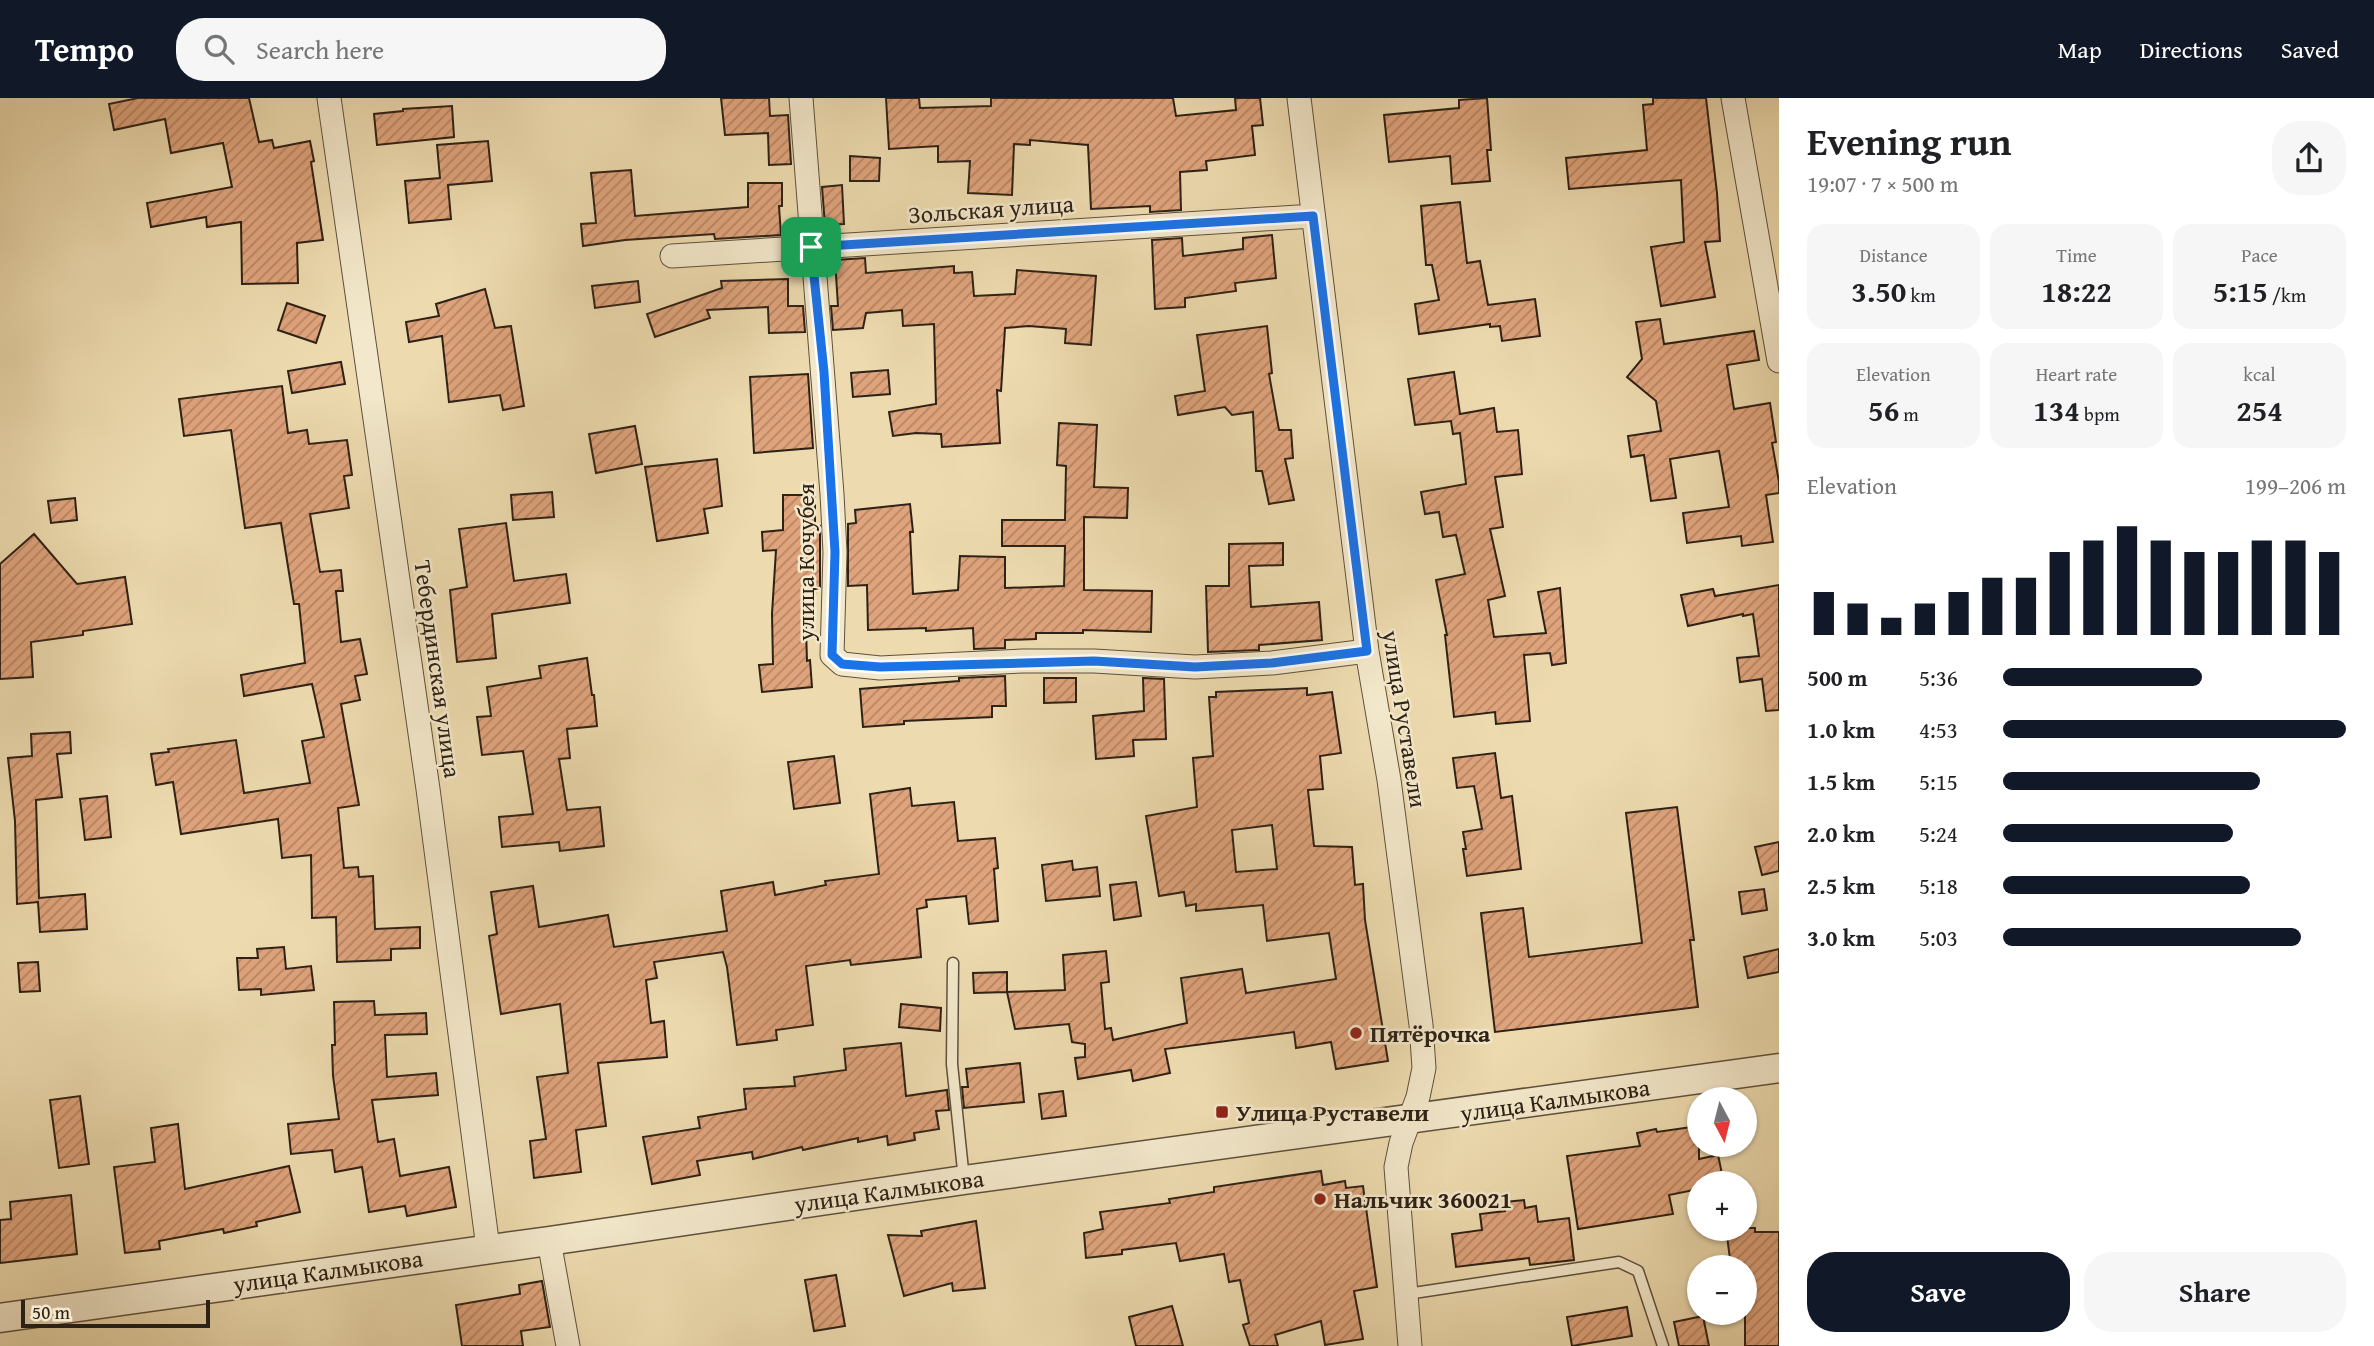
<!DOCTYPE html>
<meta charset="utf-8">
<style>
:root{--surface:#fff;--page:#f6f6f6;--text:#202124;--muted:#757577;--accent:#111827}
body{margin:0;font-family:"Gentium Book Plus",serif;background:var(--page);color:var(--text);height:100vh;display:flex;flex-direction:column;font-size:26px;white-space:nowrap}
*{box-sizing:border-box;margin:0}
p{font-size:23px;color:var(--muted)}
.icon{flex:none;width:38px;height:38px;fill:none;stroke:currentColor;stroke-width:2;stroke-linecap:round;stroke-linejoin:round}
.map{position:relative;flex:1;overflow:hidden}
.panel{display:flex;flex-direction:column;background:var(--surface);width:595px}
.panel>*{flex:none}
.needle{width:46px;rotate:173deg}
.fabs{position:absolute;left:1687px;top:989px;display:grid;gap:14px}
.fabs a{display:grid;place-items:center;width:70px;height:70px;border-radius:50%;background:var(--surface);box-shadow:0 2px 5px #0004;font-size:35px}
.scale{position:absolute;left:21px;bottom:18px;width:189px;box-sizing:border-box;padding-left:7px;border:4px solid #2e2116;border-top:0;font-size:19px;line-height:24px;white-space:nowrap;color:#2e2116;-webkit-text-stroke:5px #f3e8cb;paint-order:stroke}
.pin{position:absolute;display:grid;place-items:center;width:60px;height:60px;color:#fff;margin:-30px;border-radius:14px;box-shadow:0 4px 10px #0006}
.round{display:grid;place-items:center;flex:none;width:74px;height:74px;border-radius:28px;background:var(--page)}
.summary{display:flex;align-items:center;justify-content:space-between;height:119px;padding:0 28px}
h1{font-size:38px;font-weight:800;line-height:52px}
.stats{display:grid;grid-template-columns:repeat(3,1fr);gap:10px;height:119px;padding:7px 28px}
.stats div{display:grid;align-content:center;border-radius:18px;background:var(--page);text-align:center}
.stats b{font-size:30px;font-weight:800}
.stats small{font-size:19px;font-weight:400}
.stats p{font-size:19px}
.chart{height:196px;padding:14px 28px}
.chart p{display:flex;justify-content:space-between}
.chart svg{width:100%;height:126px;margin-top:7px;stroke:var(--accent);stroke-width:6}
.button{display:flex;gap:14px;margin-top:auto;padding:14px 28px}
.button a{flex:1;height:80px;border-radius:28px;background:var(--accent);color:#fff;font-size:28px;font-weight:800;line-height:80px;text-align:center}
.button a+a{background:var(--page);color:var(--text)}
ul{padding:0 28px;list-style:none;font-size:23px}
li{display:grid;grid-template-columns:112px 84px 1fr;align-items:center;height:52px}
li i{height:18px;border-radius:9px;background:var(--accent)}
header{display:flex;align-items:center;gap:42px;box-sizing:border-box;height:98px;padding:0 35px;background:var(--accent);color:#fff}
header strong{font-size:33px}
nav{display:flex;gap:38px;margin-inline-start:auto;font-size:24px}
.search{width:490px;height:63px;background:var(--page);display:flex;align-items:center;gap:18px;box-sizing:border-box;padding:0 24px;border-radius:28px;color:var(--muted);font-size:26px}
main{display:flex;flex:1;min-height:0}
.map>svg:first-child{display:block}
.building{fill:url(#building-hatch);stroke:#2e2116;stroke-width:2;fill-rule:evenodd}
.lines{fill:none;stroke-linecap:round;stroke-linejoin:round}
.service-casing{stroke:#5e503c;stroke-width:13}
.minor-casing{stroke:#5e503c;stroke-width:25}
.tertiary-casing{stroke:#5e503c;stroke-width:31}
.service{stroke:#f3e8cb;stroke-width:10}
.minor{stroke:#f3e8cb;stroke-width:23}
.tertiary{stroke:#f3e8cb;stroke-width:28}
.route-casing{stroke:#fff;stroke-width:14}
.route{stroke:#1a73e8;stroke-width:9}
.poi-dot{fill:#8f2418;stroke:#f3e8cb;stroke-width:2.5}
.labels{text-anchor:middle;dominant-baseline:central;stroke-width:5;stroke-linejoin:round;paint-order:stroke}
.street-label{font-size:24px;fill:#2e2116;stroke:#f3e8cb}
.poi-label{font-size:24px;font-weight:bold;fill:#2e2116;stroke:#f3e8cb;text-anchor:start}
</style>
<header>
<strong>Tempo</strong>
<div class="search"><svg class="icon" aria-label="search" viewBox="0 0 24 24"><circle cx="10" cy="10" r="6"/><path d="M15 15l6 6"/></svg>Search here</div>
<nav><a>Map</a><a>Directions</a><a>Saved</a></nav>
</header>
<main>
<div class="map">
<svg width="1779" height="1248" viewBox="0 0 1779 1248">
<defs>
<pattern id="building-hatch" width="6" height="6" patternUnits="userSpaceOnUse" patternTransform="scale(1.75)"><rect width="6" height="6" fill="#e0a47c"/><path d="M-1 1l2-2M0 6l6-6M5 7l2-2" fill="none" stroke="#b68565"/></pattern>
</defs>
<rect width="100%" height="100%" fill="#eddbaf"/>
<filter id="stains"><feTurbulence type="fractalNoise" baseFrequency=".00286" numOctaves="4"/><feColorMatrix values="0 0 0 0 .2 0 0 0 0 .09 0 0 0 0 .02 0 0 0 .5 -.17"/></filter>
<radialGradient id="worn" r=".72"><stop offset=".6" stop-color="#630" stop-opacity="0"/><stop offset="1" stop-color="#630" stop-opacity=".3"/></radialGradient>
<path class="building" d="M138,0H249L259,44L272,42L274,50L310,43L314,63L311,64L323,142L297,145L298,185L242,186L241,124L207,129L206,119L151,129L147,105L232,89L223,45L171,55L165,21L114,32L109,6Z
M721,0H769L770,18L788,17L791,66L769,67L768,35L725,37Z
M886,0H919L920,10L991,8V0H1173L1176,18L1236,12L1235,0H1260L1263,27L1252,28L1255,57L1206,63L1207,72L1180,74L1181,112L1150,114V108L1091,111L1088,47L1030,42V47L1014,46L1012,97L968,95L970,63L938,64V48L889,51Z
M1487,0L1491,52H1487L1490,83L1452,86L1450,58L1389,64L1384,17L1459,10V2Z
M1653,0H1706L1717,95L1720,143L1705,144L1715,199L1661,208L1651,149L1684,144L1681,82L1569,91L1566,60L1647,52L1643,7L1653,6Z
M452,8L454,39L377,47L374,16L403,13V11Z
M488,43L492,83L448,87L451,121L409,125L405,83L440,80L437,47Z
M850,58L880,60L879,83H850Z
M631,72L635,118L748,109V85H782V108H779L781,137L715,141L714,136L625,142L583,148L581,126L596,125L591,75Z
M842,87L844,126L825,127L822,89Z
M1460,104L1467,165L1480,163L1488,207L1535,201L1540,238L1502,243L1500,228L1490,229V226L1419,236L1415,206L1439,202L1432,167H1426L1421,108Z
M1272,137L1276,180L1235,185L1236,193L1185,200V209L1155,211L1152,142L1182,140L1183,158L1243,151V140Z
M865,160L866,175L954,168V175L972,174L974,198L1015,196L1017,172L1096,178L1091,247L1065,245L1066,231L1029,228L1005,230L1001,293L997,292L1000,345L942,349L941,336L916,335L893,338L889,314L936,306L934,226L903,228L902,212L866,215L863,230L833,232L831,208H838L835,162Z
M788,181V208H803L805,234L769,235L768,209L707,212L710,220L655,239L647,216L722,190L721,183Z
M638,183L640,204L595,210L592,188Z
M485,191L495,230L511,228L524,308L503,312L500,297L449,304L442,238L409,244L406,224L439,218L436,206Z
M287,205L325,218L316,245L278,232Z
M1660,221L1664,246L1754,233L1759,262L1727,267L1734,311L1770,305L1776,344L1772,345L1779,384V395L1766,397L1773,444L1742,448L1741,438L1687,445L1683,415L1729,409L1719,353L1670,361L1676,400L1651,403L1644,357L1631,359L1628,338L1661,333L1656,303L1627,279L1642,261L1636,224Z
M1267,228L1272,275L1269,276L1279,332H1291L1293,360L1285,361L1294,402L1269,406L1262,373H1256L1253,314L1232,317L1225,309L1178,317L1175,298L1205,293L1197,237Z
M341,264L345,286L292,295L288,273Z
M888,272L890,296L853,299L851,275Z
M1454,274L1460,316L1494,310L1497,334L1518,332L1522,376L1495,379L1503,429L1490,431L1505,498L1488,502L1494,539L1546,535L1538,494L1560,490L1566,565L1552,567L1550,555L1524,557L1530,623L1496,626L1495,614L1454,619L1445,537H1447L1436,482L1465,476L1456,437L1443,439L1439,414L1425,416L1421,394L1466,386L1460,335L1453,336L1451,323L1415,327L1408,281Z
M808,276L813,350L754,355L750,279Z
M282,288L288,335L307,332L309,346L347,342L352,377L344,378L349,410L310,416L320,474L341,472L343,493H336L341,544L360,541L367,576L355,578L360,602L341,606L359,707L338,710L344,770L358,769L359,779L373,778L375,831L420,829V850L391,851V862L337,864L336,819L312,820L311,757L282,760L278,721L181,736L173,684L156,687L151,656L169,654L168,651L236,642L244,695L310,685L302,643L324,639L312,586L244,598L241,577L305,565L299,506H294L281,425L245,430L231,332L184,338L179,301Z
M1059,325L1097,327L1094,389L1128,390L1127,420L1084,419V492L1152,493L1151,534L1083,532V535H1036V541L1005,542V550L974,551L973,530L926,533V530L868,532L867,487L848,488V426L856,425L855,412L910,406L913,434H910L913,496L958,492L960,458L1005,459V490L1064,488L1065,448H1002V422H1065L1066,368L1057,367Z
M635,328L642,366L596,375L589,336Z
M717,361L722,408L704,411L708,435L657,443L645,369Z
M552,394L554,419L513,422L511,397Z
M783,397H815V429L820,428V489H816L815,498L805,497L807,563L810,562L812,589L762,594L759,567L773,566L772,516L776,452L763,453L762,434L783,432Z
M75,400L77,422L51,425L48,403Z
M506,425L514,483L566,476L570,505L492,516L496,560L457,564L450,492L467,489L459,431Z
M34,436L77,486L125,479L132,526L83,533V537L31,544L33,579L0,581V466Z
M1283,445V467L1249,468L1251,509L1319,504L1322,542L1259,547V552L1208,554L1206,488H1229V446Z
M1779,487V612L1766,613L1762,581L1740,584L1737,560L1759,558L1753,516L1743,518V516L1688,528L1681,497L1713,491L1715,498Z
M587,560L592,597H594L597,628L567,631L570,660L559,661L567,712L600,709L604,748L560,753L559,744L502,749L499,719L533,716L523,653L482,657L477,619L491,618L487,589L541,580L539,568Z
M1005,578L1006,608H992V619L904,623V626L863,629L860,591L959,583V580Z
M1044,580H1076V604L1044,605Z
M1143,580L1164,581L1166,641L1133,642L1134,658L1096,661L1093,618L1144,613Z
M1307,590V597L1332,594L1341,655L1320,658L1323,691L1308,692L1314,748L1352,749L1355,787L1363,786L1365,822L1388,963L1336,971L1331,944L1296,950L1294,934L1165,951L1170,975L1133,983L1131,972L1078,981L1075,960L1085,959V946L1072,944L1069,926L1015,931L1007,894L1065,892L1063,857L1106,853L1109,884L1101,885L1105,931L1111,930L1113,942L1187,925L1181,880L1242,871L1246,895L1336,881L1329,835L1267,843L1263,807L1196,813V806L1186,808L1184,794L1159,798L1146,718L1197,709L1193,660L1213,658L1209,599H1216V594ZM1272,727L1277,771L1236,774L1232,732Z
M70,634L71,655L57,656L62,699L36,702L39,800L85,796L87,831L40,834L38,804L17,806L15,723L8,660L32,658L31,636Z
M1495,655L1501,700L1512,698L1521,771L1467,778L1463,751H1466L1463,734L1482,731L1474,688L1457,690L1453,660Z
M834,658L840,705L794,711L788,664Z
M910,690L912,708L954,704L958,743L995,740L998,770L994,771L998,823L969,826L966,798L926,802L927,809L917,811L921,859L851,867L850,862L806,868L813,927L776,932L777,942L737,947L727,869L723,854L654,864L657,880L646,882L651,925L664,923L667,959L598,965L606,1028L576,1032L581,1074L534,1080L530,1043L546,1041L537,979L568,975L560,906L501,916L489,838L497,836L491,794L533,788L539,829L608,817L614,849L727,833L721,793L773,784L775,797L826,787L825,783L879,776L870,696Z
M107,698L111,739L85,742L80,701Z
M1677,709L1694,842H1690L1698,909L1495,934L1481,815L1523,810L1529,859L1642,845L1626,715Z
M1779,744V773L1762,777L1755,749Z
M1072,763L1073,772L1097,769L1100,798L1046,803L1042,767Z
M1136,784L1141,818L1114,822L1110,787Z
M1764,791L1767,812L1742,816L1739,794Z
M284,849L286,871L311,868L314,892L261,897V891L239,892L237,860H258L257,851Z
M1779,851V874L1748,880L1744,859Z
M38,864L40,893L20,894L18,865Z
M1007,874V894L974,895L973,875Z
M374,903L375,917L426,915L427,936L385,937L387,979L436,975L438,997L372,1002L378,1044L394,1041L400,1078L449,1069L456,1109L407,1118L405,1108L369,1114L362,1069L335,1074L332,1052L291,1056L288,1026L339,1021L333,978L332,947H335L334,904Z
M901,906L941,910L940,933L899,929Z
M901,945L906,998L947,992L949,1012L936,1013L939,1031L914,1035L915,1042L888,1047L887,1038L858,1044V1040L803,1052L802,1049L753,1061L752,1054L697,1063L700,1077L652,1086L643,1039L700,1030L698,1019L746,1011L744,991L795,988L794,979L846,972L844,951Z
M1020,965L1024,1004L964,1010L962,989H968L966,971Z
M1063,993L1066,1018L1042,1021L1039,996Z
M80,998L89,1066L59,1070L50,1002Z
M178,1026L185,1091L289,1068L300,1114L256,1124L257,1128L224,1135L223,1131L159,1143L160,1151L125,1155L114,1069L155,1064L151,1030Z
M1699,1028V1061L1718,1057L1722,1076L1704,1080L1705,1085H1699V1091L1669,1097L1673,1116L1578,1131L1567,1058L1640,1048L1637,1035L1656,1031L1657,1034Z
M1321,1073L1323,1087L1345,1083L1346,1090L1363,1088L1377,1189L1354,1193L1363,1241L1325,1247L1321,1223L1275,1237L1278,1248H1250L1243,1227L1249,1225L1240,1182L1229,1184L1224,1156L1180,1163L1176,1145L1122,1152V1156L1086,1160L1084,1135L1103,1131L1100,1114L1170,1105L1169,1101L1214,1094V1089Z
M71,1097L77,1156L0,1165V1122L11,1121L10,1104Z
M1524,1102L1525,1110L1536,1108L1538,1124L1569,1120L1574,1162L1530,1167L1529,1160L1456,1169L1452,1136L1482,1132L1480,1116L1505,1113V1104Z
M976,1123L985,1190L953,1193L952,1185L904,1198L888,1137L922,1138L921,1133Z
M1726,1130H1755V1134H1779V1248H1745V1169H1731Z
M836,1177L845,1228L814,1233L805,1182Z
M542,1183L550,1229L521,1233L523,1248H462L456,1207L520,1196L519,1187Z
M1172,1208L1183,1248H1136L1129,1219Z
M1627,1209L1632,1238L1572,1248L1567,1219Z
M1703,1218L1709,1248H1679L1674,1224Z"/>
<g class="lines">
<defs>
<path id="service" d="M953,865L952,966L964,1082
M1407,1196L1619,1164L1638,1173L1663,1248"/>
<path id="minor" d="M329,0L428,691L488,1150
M801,0L832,396L835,454L832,557L842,566L880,570L1023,563H1094L1195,569L1272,565L1367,553
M1299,0L1367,553L1389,682L1421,927L1424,970L1418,999L1401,1045L1396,1069L1410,1248
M1733,0L1779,263
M672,158L1313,118
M549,1143L568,1248"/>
<path id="tertiary" d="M0,1220L549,1143L964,1082L1779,970"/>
</defs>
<use href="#service" class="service-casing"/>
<use href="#minor" class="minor-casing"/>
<use href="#tertiary" class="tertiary-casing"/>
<use href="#service" class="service"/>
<use href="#minor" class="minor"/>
<use href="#tertiary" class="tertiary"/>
</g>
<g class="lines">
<defs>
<path id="route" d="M1313,118L1367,553L1272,565L1195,569L1094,563L880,569L842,566L832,557L835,454L824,274L811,149Z"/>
</defs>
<use href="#route" class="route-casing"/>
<use href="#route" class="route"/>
</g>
<g class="poi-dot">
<circle cx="1356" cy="935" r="7"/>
<rect x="1215" y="1007" width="14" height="14" rx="3.5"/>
<circle cx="1320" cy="1101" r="7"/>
</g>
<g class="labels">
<g class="street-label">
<text transform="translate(991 111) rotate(-4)">Зольская улица</text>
<text transform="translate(805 464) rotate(-90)">улица Кочубея</text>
<text transform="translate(438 571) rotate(82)">Тебердинская улица</text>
<text transform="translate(1405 621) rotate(81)">улица Руставели</text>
<text transform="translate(1555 1002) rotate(-8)">улица Калмыкова</text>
<text transform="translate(889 1093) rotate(-8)">улица Калмыкова</text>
<text transform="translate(328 1173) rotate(-8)">улица Калмыкова</text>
</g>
<g class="poi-label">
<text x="1370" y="935">Пятёрочка</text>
<text x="1236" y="1014">Улица Руставели</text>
<text x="1334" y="1101">Нальчик 360021</text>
</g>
</g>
<rect width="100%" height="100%" filter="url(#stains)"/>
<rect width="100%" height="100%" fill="url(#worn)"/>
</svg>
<div class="fabs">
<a><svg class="needle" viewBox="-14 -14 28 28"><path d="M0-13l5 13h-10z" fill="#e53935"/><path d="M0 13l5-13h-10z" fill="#757577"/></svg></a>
<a>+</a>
<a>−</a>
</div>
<div class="scale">50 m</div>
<div class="pin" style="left:811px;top:149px;background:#1e9e55"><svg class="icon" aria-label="arrive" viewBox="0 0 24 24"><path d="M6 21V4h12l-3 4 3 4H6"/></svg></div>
</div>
<section class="panel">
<div class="summary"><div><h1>Evening run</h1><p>19:07 · 7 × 500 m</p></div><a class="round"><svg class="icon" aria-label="share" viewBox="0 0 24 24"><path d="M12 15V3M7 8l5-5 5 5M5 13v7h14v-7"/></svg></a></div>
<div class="stats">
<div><p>Distance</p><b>3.50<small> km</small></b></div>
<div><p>Time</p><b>18:22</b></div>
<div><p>Pace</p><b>5:15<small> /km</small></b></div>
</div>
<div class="stats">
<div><p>Elevation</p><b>56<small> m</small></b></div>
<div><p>Heart rate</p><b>134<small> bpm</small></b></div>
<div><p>kcal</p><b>254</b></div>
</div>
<div class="chart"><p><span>Elevation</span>199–206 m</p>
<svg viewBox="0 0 160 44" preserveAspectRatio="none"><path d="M5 44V29M15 44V33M25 44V38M35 44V33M45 44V29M55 44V24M65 44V24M75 44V15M85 44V11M95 44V6M105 44V11M115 44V15M125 44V15M135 44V11M145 44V11M155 44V15"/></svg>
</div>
<ul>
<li><b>500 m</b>5:36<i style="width:58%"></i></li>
<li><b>1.0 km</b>4:53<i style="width:100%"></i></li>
<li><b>1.5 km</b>5:15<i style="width:75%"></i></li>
<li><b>2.0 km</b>5:24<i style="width:67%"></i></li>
<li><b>2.5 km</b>5:18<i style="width:72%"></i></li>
<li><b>3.0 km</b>5:03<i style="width:87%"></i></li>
</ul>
<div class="button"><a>Save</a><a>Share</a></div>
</section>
</main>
